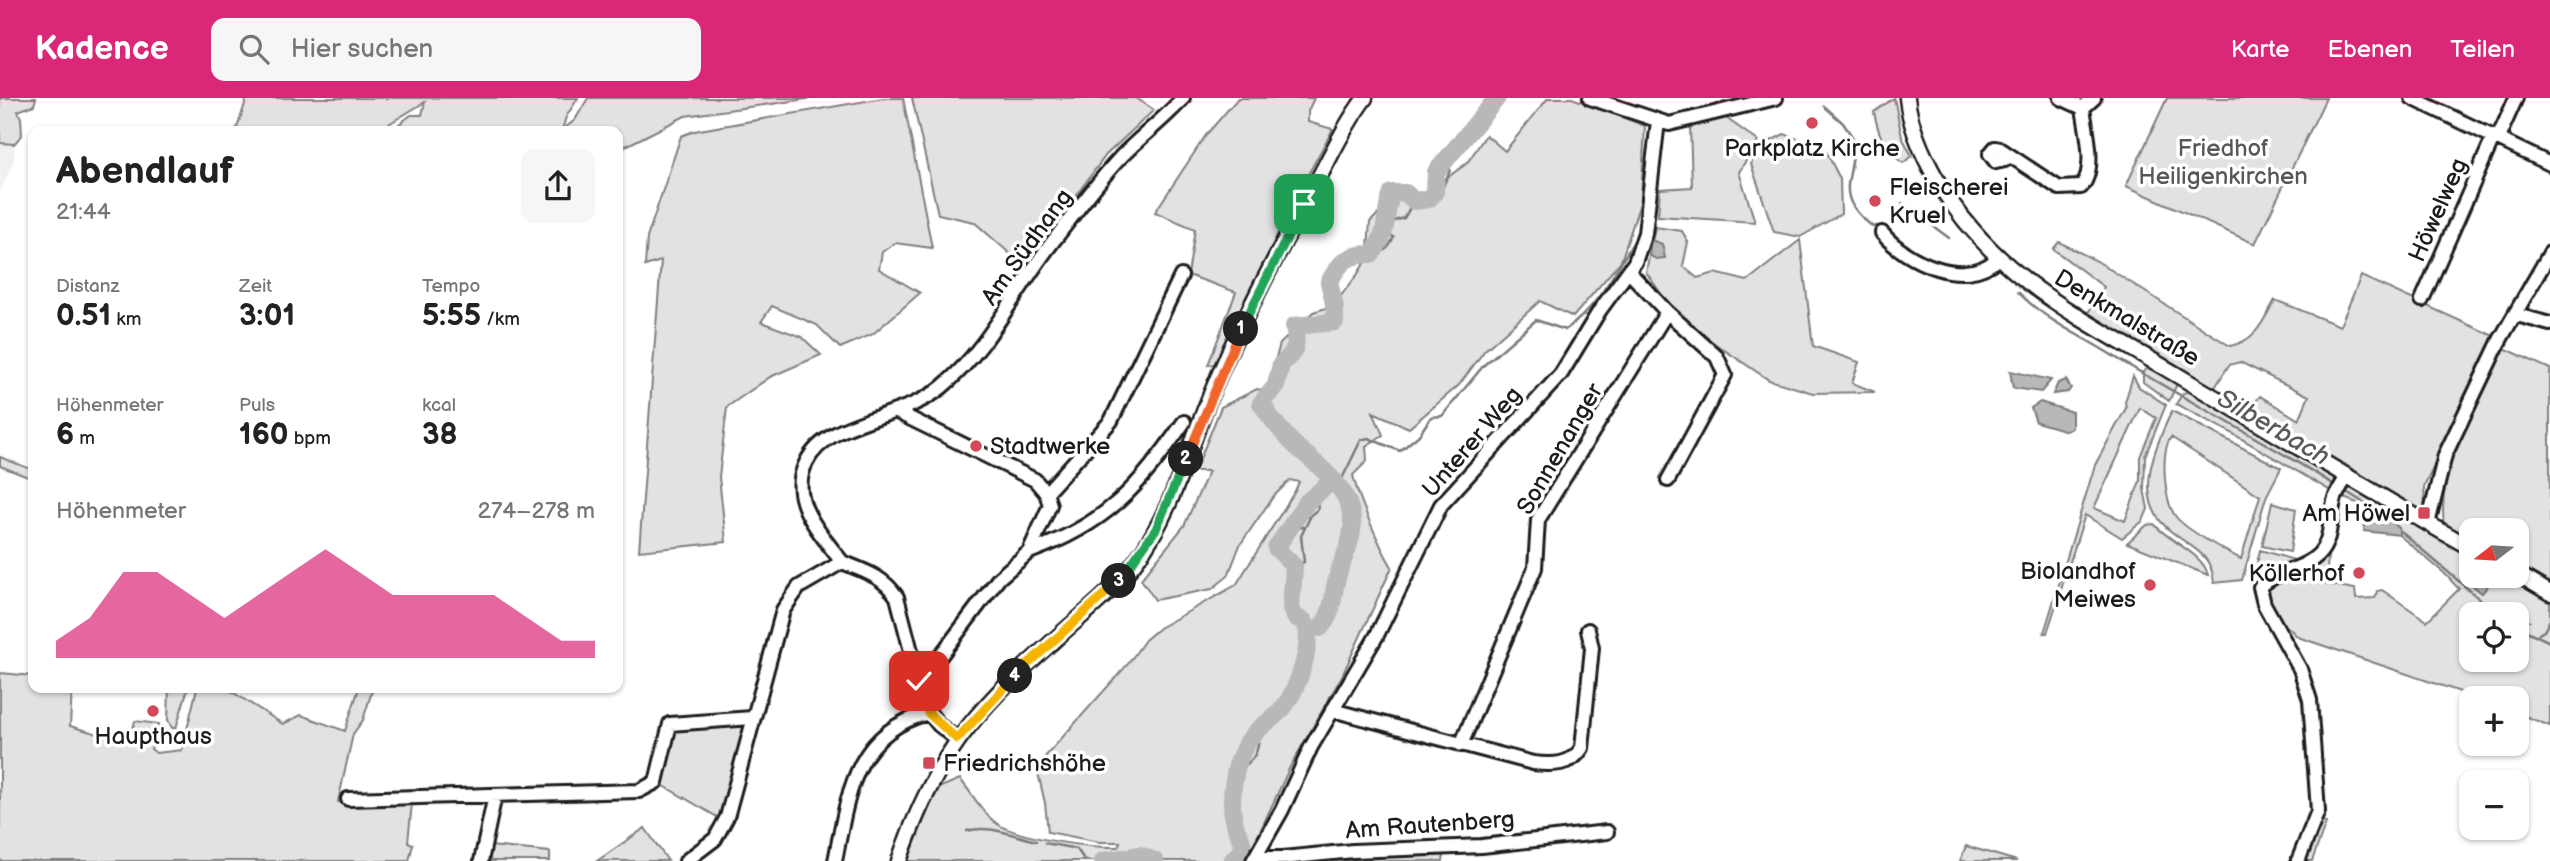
<!DOCTYPE html>
<html lang="de">
<meta charset="utf-8">
<style>
:root{--surface:#fff;--page:#f6f6f6;--text:#222;--muted:#767676;--accent:#db2777}
body{margin:0;font-family:"Balsamiq Sans",sans-serif;background:var(--page);color:var(--text);height:100vh;display:flex;flex-direction:column;font-size:26px;white-space:nowrap}
*{box-sizing:border-box;margin:0}
p{font-size:23px;color:var(--muted)}
.icon{flex:none;width:38px;height:38px;fill:none;stroke:currentColor;stroke-width:2;stroke-linecap:round;stroke-linejoin:round}
.map{position:relative;flex:1;overflow:hidden}
.side{position:absolute;left:28px;top:28px;width:595px;height:567px;display:flex;flex-direction:column;background:var(--surface);border-radius:14px;box-shadow:0 2px 5px #0004}
.side>*{flex:none}
.needle{width:46px;rotate:253deg}
.fabs{position:absolute;left:2459px;top:420px;display:grid;gap:14px}
.fabs a{display:grid;place-items:center;width:70px;height:70px;border-radius:14px;background:var(--surface);box-shadow:0 2px 5px #0004;font-size:35px}
.pin{position:absolute;display:grid;place-items:center;width:60px;height:60px;color:#fff;margin:-30px;border-radius:14px;box-shadow:0 4px 10px #0006}
.km{position:absolute;width:35px;height:35px;margin:-18px;border-radius:50%;background:#222;color:#fff;font-size:19px;line-height:35px;text-align:center}
.round{display:grid;place-items:center;flex:none;width:74px;height:74px;border-radius:14px;background:var(--page)}
.head{display:flex;align-items:center;justify-content:space-between;height:119px;padding:0 28px}
h1{font-size:38px;font-weight:700;line-height:52px}
.stats{display:grid;grid-template-columns:repeat(3,1fr);gap:10px;height:119px;padding:7px 28px}
.stats div{display:grid;align-content:center}
.stats b{font-size:30px;font-weight:700}
.stats small{font-size:19px;font-weight:400}
.stats p{font-size:19px}
.chart{height:196px;padding:14px 28px}
.chart p{display:flex;justify-content:space-between}
.chart svg{width:100%;height:126px;margin-top:7px;fill:var(--accent);opacity:.7}
header{display:flex;align-items:center;gap:42px;box-sizing:border-box;height:98px;padding:0 35px;background:var(--accent);color:#fff}
header strong{font-size:33px}
nav{display:flex;gap:38px;margin-inline-start:auto;font-size:24px}
.search{width:490px;height:63px;background:var(--page);display:flex;align-items:center;gap:18px;box-sizing:border-box;padding:0 24px;border-radius:14px;color:var(--muted);font-size:26px}
.map>svg:first-child{display:block}
.built{fill:#f0f0f0}
.green{fill:#e2e2e2;stroke:#7f7f7f;stroke-width:2;fill-rule:evenodd}
.water{fill:#b8b8b8;stroke:#7a7a7a;stroke-width:2}
.lines{fill:none;stroke-linecap:round;stroke-linejoin:round}
.stream{stroke:#7a7a7a;stroke-width:2.5}
.river{stroke:#b8b8b8;stroke-width:18}
.minor-casing{stroke:#1c1c1c;stroke-width:18}
.major-casing{stroke:#1c1c1c;stroke-width:19}
.minor{stroke:#fff;stroke-width:12}
.major{stroke:#fff;stroke-width:14}
.split-1-casing{stroke:#fff;stroke-width:14}
.split-2-casing{stroke:#fff;stroke-width:14}
.split-3-casing{stroke:#fff;stroke-width:14}
.split-4-casing{stroke:#fff;stroke-width:14}
.split-5-casing{stroke:#fff;stroke-width:14}
.split-1{stroke:#22a559;stroke-width:9}
.split-2{stroke:#f0652b;stroke-width:9}
.split-3{stroke:#22a559;stroke-width:9}
.split-4{stroke:#f5b400;stroke-width:9}
.split-5{stroke:#f5b400;stroke-width:9}
.poi-dot{fill:#d1495b;stroke:#fff;stroke-width:2.5}
.labels{text-anchor:middle;dominant-baseline:central;stroke-width:7;stroke-linejoin:round;paint-order:stroke}
.poi-label{font-size:24px;fill:#1c1c1c;stroke:#fff;text-anchor:start}
.park-label{font-size:24px;fill:#575757;stroke:#fff}
.street-label{font-size:24px;fill:#1c1c1c;stroke:#fff}
.water-label{font-size:26px;font-style:italic;fill:#5a5a5a;stroke:#fff}
</style>
<header>
<strong>Kadence</strong>
<div class="search"><svg class="icon" aria-label="search" viewBox="0 0 24 24"><circle cx="10" cy="10" r="6"/><path d="M15 15l6 6"/></svg>Hier suchen</div>
<nav><a>Karte</a><a>Ebenen</a><a>Teilen</a></nav>
</header>
<div class="map">
<svg width="2550" height="763" viewBox="0 0 2550 763">
<rect width="100%" height="100%" fill="#fff"/>
<filter id="ink" filterUnits="userSpaceOnUse"><feTurbulence type="fractalNoise" baseFrequency=".0143" numOctaves="2"/><feDisplacementMap in="SourceGraphic" scale="14" xChannelSelector="R" yChannelSelector="G"/><feConvolveMatrix kernelMatrix="1 2 1 2 8 2 1 2 1" color-interpolation-filters="sRGB"/></filter>
<g filter="url(#ink)">
<path class="built" d="M0,45L14,46V63L0,94Z"/>
<path class="green" d="M0,0H36L34,7L18,13L21,20L22,37L14,46L0,45Z
M247,0H578L566,19L562,32L575,22L588,0H814L685,18L618,52V33H390L411,17H422L425,4L377,33H236Z
M883,0H903L932,150L895,145L882,154L879,171L920,195L873,236L840,250L817,227L772,208L761,224L802,239L821,257L770,279L727,309L719,379L726,444L639,453L661,163L645,168L647,140L681,38L694,33Z
M912,0H1136L1154,12L1106,57L1024,168L974,124L938,116Z
M1238,0H1314L1308,13V24L1333,31L1293,104L1215,266L1208,267L1236,194L1188,177L1195,131L1155,114L1206,37Z
M1548,0H1572L1645,28L1641,102L1621,163L1573,219L1540,203L1485,252L1459,287L1409,330L1373,314L1383,337L1366,348L1367,363L1353,377C1358,400 1380,449 1392,469L1342,578L1289,671L1250,755L1243,763H908L936,691L960,681C971,694 985,719 999,727C1024,741 1090,750 1118,749L1120,744H1099L1048,734L1045,705L1038,675L1043,661L1128,566L1145,542L1159,530L1236,487L1295,393L1299,384L1290,382L1273,399L1240,447L1228,478L1212,491L1155,502L1141,481L1184,428L1209,373H1195L1221,309L1257,291L1266,293L1280,246L1313,214L1333,208L1357,177L1367,161L1370,124L1395,100L1422,98L1467,65L1486,37L1505,53Z
M1894,0L1902,39L1912,58L1903,65C1884,53 1878,35 1874,14Z
M2167,0H2326L2255,146L2126,88Z
M1722,17L1758,43L1739,74L1755,124L1658,118L1660,91L1692,89L1690,27Z
M1784,36L1821,49L1827,55L1840,81L1841,116L1800,139L1774,134L1751,66L1759,49Z
M1655,129L1682,133L1688,144L1683,168L1697,180L1715,175L1747,183L1800,142L1813,248L1859,264L1852,285L1875,294L1813,295L1769,282L1705,239L1671,210L1646,174Z
M2059,144L2097,163L2230,248C2256,243 2263,223 2275,202L2340,228L2361,178L2496,239L2424,389L2425,412H2418L2313,352L2250,311L2260,298L2299,322L2309,298L2240,264L2229,267L2214,291L2086,218L2104,189L2053,151Z
M2502,249L2550,271V490L2517,469L2516,432H2471V444L2444,428C2436,366 2477,304 2502,249Z
M2150,268L2177,286L2169,303L2143,284V274Z
M2133,278L2139,289L2166,307L2145,358L2144,391L2148,411L2143,423L2122,440L2085,417L2047,535H2044L2095,367L2126,310L2125,304ZM2140,310L2156,320L2140,359V383L2125,423L2094,410Z
M2191,293L2338,380L2331,393L2228,333L2176,306L2183,295Z
M2172,313L2281,370L2266,399L2242,482L2214,485C2212,453 2188,449 2167,430C2132,399 2156,346 2172,313ZM2171,339L2260,398L2241,461C2224,452 2187,433 2176,419C2164,404 2160,354 2171,339Z
M0,359L33,372V381L0,368Z
M2350,390L2471,458V466L2463,479L2482,495L2492,482L2487,478H2508L2550,501V628L2517,615L2516,600H2478L2298,539L2272,514L2267,497L2270,486L2328,457L2326,486L2355,491L2356,501L2375,500L2377,493L2382,492L2427,523L2459,491L2444,475L2399,437V430L2368,406L2365,408L2341,399ZM2473,510C2491,523 2507,511 2528,523H2517L2516,562H2471V531L2463,524Z
M2272,404L2296,411L2290,454L2262,448Z
M2154,426C2169,444 2203,455 2208,477L2127,445L2147,427Z
M2260,452L2301,464L2266,477L2255,475Z
M0,575L33,578V590H72L70,628L129,645L135,623L159,626L151,651L156,655L182,652L197,590H226L283,626L301,617L345,633L359,590H373L363,622L353,636L338,704L362,707L412,705L408,744L413,746L409,763H0Z
M169,590H188L176,630H172L168,622Z
M744,625L746,629L736,676L719,720L659,685L670,640L678,628Z
M2319,723L2326,725L2312,763H2304Z
M645,730L668,763H597Z
M490,748L550,754V763H486Z
M1966,748L2017,763H1960Z
M1444,757L1443,763H1321L1360,758Z"/>
<path class="water" d="M1651,142L1662,146L1665,160L1656,161L1649,157Z
M2010,273L2051,282L2041,294L2013,290Z
M2066,282L2071,290L2068,294L2053,296L2058,285Z
M2040,304L2072,314V330L2067,333L2036,324L2031,310Z
M2367,405L2399,430V437L2364,433Z
M2470,466L2471,478H2487L2493,481L2482,495L2462,479Z"/>
<g class="lines">
<path class="stream" d="M1824,8L1843,25L1853,40C1857,82 1829,94 1873,129L1877,128
M1435,94L1442,91L1450,72L1447,63
M1902,105L1949,140
M1388,125L1404,120L1414,103
M1372,156C1384,155 1389,151 1394,139L1386,135
M2018,194C2045,222 2078,236 2110,256C2185,302 2262,341 2336,388
M1339,387L1361,342L1368,340L1400,353L1419,337L1431,319L1442,318L1484,267L1536,222L1565,232C1598,210 1616,172 1636,140
M2345,393L2369,408
M1303,414L1310,420
M1291,430L1304,429
M2399,432L2497,516
M1294,468L1304,464L1301,438L1311,417L1318,411L1316,397
M2516,528L2550,544
M2537,537L2544,533L2550,522
M1304,555L1300,538L1309,535
M1236,673C1257,663 1260,650 1259,628
M967,733C989,726 1014,738 1036,743
M1045,745L1077,751L1085,763"/>
<path class="river" d="M1320,530C1334,516 1332,498 1337,480C1341,464 1350,450 1352,433C1356,395 1324,372 1299,351C1284,338 1272,322 1261,305L1276,288L1281,266C1296,254 1298,247 1294,228L1335,224V210L1329,184C1341,163 1347,156 1372,156C1391,130 1382,122 1392,95H1406L1414,103L1429,101L1435,94L1436,74L1497,0
M1103,763L1140,757L1155,763
M1232,763C1235,759 1240,755 1242,750C1244,743 1238,737 1236,730C1228,707 1233,668 1246,647C1256,629 1272,623 1284,609C1297,592 1316,541 1304,523L1295,519L1291,511L1294,468L1276,450L1307,404L1332,383"/>
<defs>
<path id="minor" d="M1590,0L1669,26L1776,0
M2412,0L2550,66
M2083,10L2094,0
M2498,40L2516,0
M2008,57L2005,62L1996,64L1990,56L1995,50L2000,51L2059,90L2081,89C2097,71 2086,32 2083,10L2061,0
M1882,135C1906,164 1965,191 1997,161
M2422,202L2494,38
M1667,214L1717,259L1725,277L1668,382
M2517,217L2550,226
M899,315L1035,382L1046,395L1050,407L1029,454L999,480L938,561L923,577L917,578
M1046,395L1111,323L1181,178
M2428,426L2445,357L2500,242L2550,155
M1029,454C1107,426 1138,390 1184,324
M842,464C821,436 787,402 806,365C827,320 901,323 942,289C989,250 1014,194 1051,146C1073,118 1094,88 1118,62C1138,40 1163,23 1183,0
M1332,612L1533,665C1552,667 1571,668 1582,650L1592,550L1588,532
M1461,647L1535,470L1538,422L1667,214L1629,174
M348,701L639,693L656,684L670,626L752,620
M1257,757L1263,760H1283L1353,753L1482,748L1607,734
M481,763L495,697
M686,763L715,741L727,719L783,512L799,489L842,464C864,473 883,478 897,499L926,611L939,627L957,641
M835,763C848,698 853,635 928,615
M1253,763L1282,712L1311,649L1376,539L1441,407L1561,276L1600,212L1635,164L1645,135L1658,23
M2298,763L2318,713L2310,602L2300,571L2264,506L2260,489C2277,472 2302,473 2318,457C2333,442 2329,418 2335,400C2338,393 2342,386 2346,380"/>
<path id="major" d="M1907,0C1910,30 1923,58 1938,84C1999,186 2090,224 2187,283C2282,339 2375,396 2471,450
M2516,475L2550,495
M899,763C934,661 971,616 1051,545C1079,519 1112,495 1135,464C1171,417 1187,355 1209,301C1239,227 1277,156 1315,87C1331,58 1345,26 1365,0"/>
</defs>
<use href="#minor" class="minor-casing"/>
<use href="#major" class="major-casing"/>
<use href="#minor" class="minor"/>
<use href="#major" class="major"/>
</g>
</g>
<g class="lines" filter="url(#ink)">
<defs>
<path id="split-1" d="M1241,231L1304,106"/>
<path id="split-2" d="M1186,361L1241,231"/>
<path id="split-3" d="M1119,483L1156,431L1186,361"/>
<path id="split-4" d="M1015,578L1119,483"/>
<path id="split-5" d="M919,583L928,615L957,641L1015,578"/>
</defs>
<use href="#split-1" class="split-1-casing"/>
<use href="#split-2" class="split-2-casing"/>
<use href="#split-3" class="split-3-casing"/>
<use href="#split-4" class="split-4-casing"/>
<use href="#split-5" class="split-5-casing"/>
<use href="#split-1" class="split-1"/>
<use href="#split-2" class="split-2"/>
<use href="#split-3" class="split-3"/>
<use href="#split-4" class="split-4"/>
<use href="#split-5" class="split-5"/>
</g>
<g class="poi-dot">
<circle cx="1812" cy="25" r="7"/>
<circle cx="1875" cy="103" r="7"/>
<circle cx="976" cy="348" r="7"/>
<rect x="2417" y="408" width="14" height="14" rx="3.5"/>
<circle cx="2359" cy="475" r="7"/>
<circle cx="2150" cy="487" r="7"/>
<circle cx="153" cy="613" r="7"/>
<rect x="922" y="658" width="14" height="14" rx="3.5"/>
</g>
<g class="labels">
<g class="poi-label">
<text x="1812" y="50" text-anchor="middle">Parkplatz Kirche</text>
<text x="1889" y="89">Fleischerei<tspan x="1889" dy="28">Kruel</tspan></text>
<text x="990" y="348">Stadtwerke</text>
<text x="2410" y="415" text-anchor="end">Am Höwel</text>
<text x="2136" y="473" text-anchor="end">Biolandhof<tspan x="2136" dy="28">Meiwes</tspan></text>
<text x="2345" y="475" text-anchor="end">Köllerhof</text>
<text x="153" y="638" text-anchor="middle">Haupthaus</text>
<text x="943" y="665">Friedrichshöhe</text>
</g>
<g class="park-label">
<text x="2223" y="50">Friedhof<tspan x="2223" dy="28">Heiligenkirchen</tspan></text>
</g>
<g class="street-label">
<text transform="translate(2438 112) rotate(-66)">Höwelweg</text>
<text transform="translate(1027 149) rotate(-54)">Am Südhang</text>
<text transform="translate(2127 220) rotate(31)">Denkmalstraße</text>
<text transform="translate(1472 344) rotate(-49)">Unterer Weg</text>
<text transform="translate(1560 351) rotate(-60)">Sonnenanger</text>
<text transform="translate(1430 727) rotate(-4)">Am Rautenberg</text>
</g>
<g class="water-label">
<text transform="translate(2273 330) rotate(30)">Silberbach</text>
</g>
</g>
</svg>
<div class="fabs">
<a><svg class="needle" viewBox="-14 -14 28 28"><path d="M0-13l5 13h-10z" fill="#e53935"/><path d="M0 13l5-13h-10z" fill="#767676"/></svg></a>
<a><svg class="icon" aria-label="locate" viewBox="0 0 24 24"><circle cx="12" cy="12" r="6"/><path d="M12 2v4M12 18v4M2 12h4M18 12h4"/></svg></a>
<a>+</a>
<a>−</a>
</div>
<div class="pin" style="left:1304px;top:106px;background:#1e9e55"><svg class="icon" aria-label="arrive" viewBox="0 0 24 24"><path d="M6 21V4h12l-3 4 3 4H6"/></svg></div>
<div class="pin" style="left:919px;top:583px;background:#d93025"><svg class="icon" aria-label="check" viewBox="0 0 24 24"><path d="M5 12l5 5 9-10"/></svg></div>
<b class="km" style="left:1241px;top:231px">1</b>
<b class="km" style="left:1186px;top:361px">2</b>
<b class="km" style="left:1119px;top:483px">3</b>
<b class="km" style="left:1015px;top:578px">4</b>
<section class="side">
<div class="head"><div><h1>Abendlauf</h1><p>21:44</p></div><a class="round"><svg class="icon" aria-label="share" viewBox="0 0 24 24"><path d="M12 15V3M7 8l5-5 5 5M5 13v7h14v-7"/></svg></a></div>
<div class="stats">
<div><p>Distanz</p><b>0.51<small> km</small></b></div>
<div><p>Zeit</p><b>3:01</b></div>
<div><p>Tempo</p><b>5:55<small> /km</small></b></div>
</div>
<div class="stats">
<div><p>Höhenmeter</p><b>6<small> m</small></b></div>
<div><p>Puls</p><b>160<small> bpm</small></b></div>
<div><p>kcal</p><b>38</b></div>
</div>
<div class="chart"><p><span>Höhenmeter</span>274–278 m</p>
<svg viewBox="0 0 160 44" preserveAspectRatio="none"><path d="M0 44V38L10 30L20 14L30 14L40 22L50 30L60 22L70 14L80 6L90 14L100 22L110 22L120 22L130 22L140 30L150 38L160 38V44z"/></svg>
</div>
</section>
</div>
